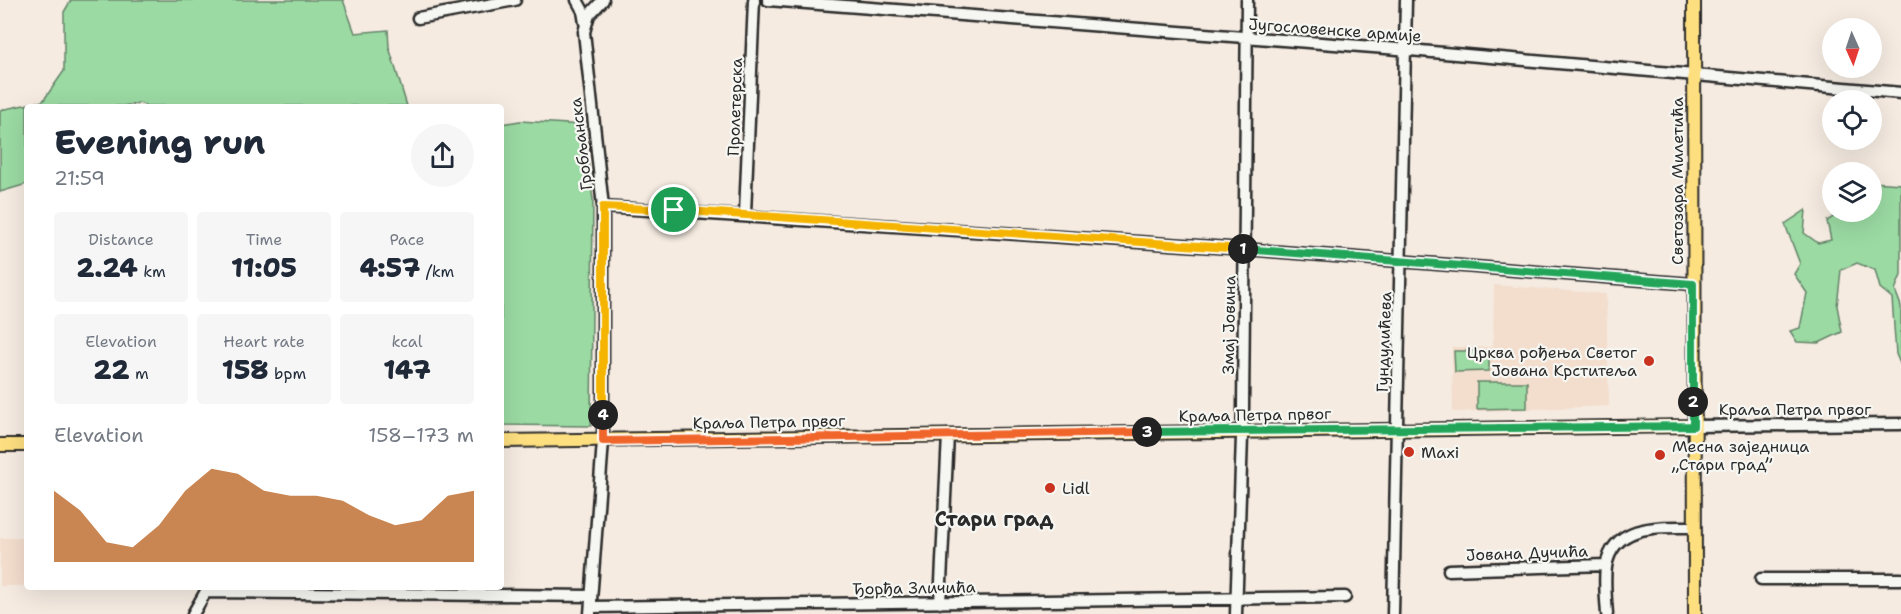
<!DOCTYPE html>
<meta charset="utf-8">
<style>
:root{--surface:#fff;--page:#f6f6f7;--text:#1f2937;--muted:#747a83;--accent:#b45309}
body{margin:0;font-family:"Shantell Sans",sans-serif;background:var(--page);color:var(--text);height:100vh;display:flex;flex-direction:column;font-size:22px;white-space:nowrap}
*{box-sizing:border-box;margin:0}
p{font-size:20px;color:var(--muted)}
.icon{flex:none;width:33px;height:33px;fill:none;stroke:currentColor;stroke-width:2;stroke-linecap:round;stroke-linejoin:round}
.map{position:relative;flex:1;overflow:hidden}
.details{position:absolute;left:24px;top:104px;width:480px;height:486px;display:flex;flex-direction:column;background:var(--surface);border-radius:6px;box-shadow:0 6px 24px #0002}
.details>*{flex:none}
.needle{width:39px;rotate:177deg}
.tools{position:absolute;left:1822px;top:18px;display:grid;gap:12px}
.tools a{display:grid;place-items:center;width:60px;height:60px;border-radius:50%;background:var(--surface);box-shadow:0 6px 24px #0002;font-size:30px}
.pin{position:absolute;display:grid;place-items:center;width:51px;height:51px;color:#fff;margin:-26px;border:3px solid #fff;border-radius:50%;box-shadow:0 2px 6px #0007}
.km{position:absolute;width:30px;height:30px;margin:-15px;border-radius:50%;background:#222;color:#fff;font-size:16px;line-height:30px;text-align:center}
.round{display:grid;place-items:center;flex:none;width:63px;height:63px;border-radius:32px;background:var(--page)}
.headline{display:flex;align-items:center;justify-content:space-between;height:102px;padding:0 30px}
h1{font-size:33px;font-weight:800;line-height:45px}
.stats{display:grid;grid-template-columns:repeat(3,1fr);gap:9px;height:102px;padding:6px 30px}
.stats div{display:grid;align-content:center;border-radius:6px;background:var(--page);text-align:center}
.stats b{font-size:26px;font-weight:800}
.stats small{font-size:16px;font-weight:400}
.stats p{font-size:16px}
.chart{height:168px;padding:12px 30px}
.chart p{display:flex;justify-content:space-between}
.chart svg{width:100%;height:108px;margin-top:6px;fill:var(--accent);opacity:.7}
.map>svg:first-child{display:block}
.built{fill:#f3ddcd}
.green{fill:#9bdaa3;stroke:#638267;stroke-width:1.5}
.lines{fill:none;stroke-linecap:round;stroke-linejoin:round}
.minor-casing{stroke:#2b2b2b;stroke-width:15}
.major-casing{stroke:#2b2b2b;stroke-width:16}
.minor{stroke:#f6f6f2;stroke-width:10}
.major{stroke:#fedf80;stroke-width:12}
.split-1-casing{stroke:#fff;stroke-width:12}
.split-2-casing{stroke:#fff;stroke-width:12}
.split-3-casing{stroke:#fff;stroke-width:12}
.split-4-casing{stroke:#fff;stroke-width:12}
.split-5-casing{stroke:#fff;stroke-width:12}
.split-1{stroke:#f5b400;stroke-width:8}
.split-2{stroke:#22a559;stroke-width:8}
.split-3{stroke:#22a559;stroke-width:8}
.split-4{stroke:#f0652b;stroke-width:8}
.split-5{stroke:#f5b400;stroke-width:8}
.poi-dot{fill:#c8321e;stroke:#f6f6f2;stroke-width:2}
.labels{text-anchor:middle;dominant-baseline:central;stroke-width:4.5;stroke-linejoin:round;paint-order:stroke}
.street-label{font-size:16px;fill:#2b2b2b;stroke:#f6f6f2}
.poi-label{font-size:16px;fill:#2b2b2b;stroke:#f6f6f2;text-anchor:start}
.quarter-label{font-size:20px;font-weight:bold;fill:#2b2b2b;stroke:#f6f6f2}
</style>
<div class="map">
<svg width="1901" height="614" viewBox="0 0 1901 614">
<rect width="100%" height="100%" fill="#f5ebe1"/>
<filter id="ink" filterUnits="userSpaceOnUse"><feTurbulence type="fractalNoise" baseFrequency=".0167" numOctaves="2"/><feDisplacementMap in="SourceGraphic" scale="12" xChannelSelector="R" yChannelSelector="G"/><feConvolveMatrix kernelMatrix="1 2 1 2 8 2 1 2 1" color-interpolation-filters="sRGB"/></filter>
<g filter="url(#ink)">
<path class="built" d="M1494,285L1606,294L1609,406L1453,412L1452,347H1493Z
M0,538H27V586H0Z"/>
<path class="green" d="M71,0H343L355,33L388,30L389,47L407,106H147L139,103L123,106H27V184L0,192V110L43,101L64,71V12Z
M520,121L583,125L593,200L591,426L501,425V124Z
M1872,182L1901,184V275L1895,290L1901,306V366L1896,354L1892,298L1880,288L1875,270L1857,263L1841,270L1837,306L1842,332L1819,343L1797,342L1790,331L1800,328L1807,293L1794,274L1800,264L1785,224L1806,210L1804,233L1818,243L1831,240L1827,221L1841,212H1872Z
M1454,351H1489V371L1455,372Z
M1477,382H1527V408L1477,409Z"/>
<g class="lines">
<defs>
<path id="minor" d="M577,0L583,11L585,23
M768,0L1386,48L1901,93
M418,18L515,0
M603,207L1245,249L1693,284
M745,214L754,0
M1693,426L1901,424
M1449,570L1606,565
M1761,579H1901
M206,592L591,596
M940,603L948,435
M591,607L1345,597
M193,614L209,586
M590,614L603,441V207L584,32L589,15L603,0
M1236,614L1243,407L1247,0
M1393,614L1406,0
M1607,614C1606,599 1604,582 1606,567C1613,523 1661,527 1694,527"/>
<path id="major" d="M1694,0L1695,614
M501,441L1693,426
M0,445H27"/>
</defs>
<use href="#minor" class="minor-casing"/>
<use href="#major" class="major-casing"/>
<use href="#minor" class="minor"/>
<use href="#major" class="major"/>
</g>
</g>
<g class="lines" filter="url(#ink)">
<defs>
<path id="split-1" d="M674,210L1243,249"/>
<path id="split-2" d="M1243,249L1693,284V402"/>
<path id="split-3" d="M1147,432L1693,426V402"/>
<path id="split-4" d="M603,415V441L1147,432"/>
<path id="split-5" d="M603,415V207L674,210"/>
</defs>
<use href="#split-1" class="split-1-casing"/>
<use href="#split-2" class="split-2-casing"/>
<use href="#split-3" class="split-3-casing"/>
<use href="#split-4" class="split-4-casing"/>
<use href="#split-5" class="split-5-casing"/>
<use href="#split-1" class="split-1"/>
<use href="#split-2" class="split-2"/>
<use href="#split-3" class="split-3"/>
<use href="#split-4" class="split-4"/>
<use href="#split-5" class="split-5"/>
</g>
<g class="poi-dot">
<circle cx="1649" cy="361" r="6"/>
<circle cx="1409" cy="452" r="6"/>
<circle cx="1660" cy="455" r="6"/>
<circle cx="1050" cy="488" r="6"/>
</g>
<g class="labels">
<g class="street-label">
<text transform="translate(1335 30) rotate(4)">Југословенске армије</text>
<text transform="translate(735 107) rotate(-88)">Пролетерска</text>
<text transform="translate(581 144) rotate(-97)">Гробљанска</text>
<text transform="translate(1677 181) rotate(-90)">Светозара Милетића</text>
<text transform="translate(1229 325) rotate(-89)">Змај Јовина</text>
<text transform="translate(1384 342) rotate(-88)">Гундулићева</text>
<text x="1795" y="409">Краља Петра првог</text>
<text transform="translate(1255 415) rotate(-1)">Краља Петра првог</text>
<text transform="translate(769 422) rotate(-1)">Краља Петра првог</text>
<text transform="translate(1527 553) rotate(-2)">Јована Дучића</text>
<text transform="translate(914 588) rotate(-1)">Ђорђа Зличића</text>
</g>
<g class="poi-label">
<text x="1637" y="352" text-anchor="end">Црква рођења Светог<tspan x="1637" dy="18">Јована Крститеља</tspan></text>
<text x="1672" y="446">Месна заједница<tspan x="1672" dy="18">„Стари град”</tspan></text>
<text x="1421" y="452">Maxi</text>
<text x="1062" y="488">Lidl</text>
</g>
<g class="quarter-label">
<text x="994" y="519">Стари град</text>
</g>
</g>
</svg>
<div class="tools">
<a><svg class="needle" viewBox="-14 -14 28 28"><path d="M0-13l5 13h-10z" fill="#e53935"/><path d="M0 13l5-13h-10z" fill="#747a83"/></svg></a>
<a><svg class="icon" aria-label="locate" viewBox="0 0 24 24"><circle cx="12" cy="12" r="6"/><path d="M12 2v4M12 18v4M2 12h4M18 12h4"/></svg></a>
<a><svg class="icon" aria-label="layers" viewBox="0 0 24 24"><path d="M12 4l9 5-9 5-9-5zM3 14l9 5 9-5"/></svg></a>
</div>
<div class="pin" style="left:674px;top:210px;background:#1e9e55"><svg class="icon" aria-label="arrive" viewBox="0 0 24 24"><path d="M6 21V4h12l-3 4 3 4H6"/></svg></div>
<b class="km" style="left:1243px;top:249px">1</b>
<b class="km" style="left:1693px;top:402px">2</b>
<b class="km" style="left:1147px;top:432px">3</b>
<b class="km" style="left:603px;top:415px">4</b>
<section class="details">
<div class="headline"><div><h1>Evening run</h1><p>21:59</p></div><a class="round"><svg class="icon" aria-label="share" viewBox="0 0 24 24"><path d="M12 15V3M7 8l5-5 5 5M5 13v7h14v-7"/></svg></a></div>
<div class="stats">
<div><p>Distance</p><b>2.24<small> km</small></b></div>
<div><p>Time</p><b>11:05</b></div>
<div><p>Pace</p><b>4:57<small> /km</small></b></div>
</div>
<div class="stats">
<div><p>Elevation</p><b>22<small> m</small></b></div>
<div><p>Heart rate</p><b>158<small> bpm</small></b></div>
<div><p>kcal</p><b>147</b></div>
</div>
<div class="chart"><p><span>Elevation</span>158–173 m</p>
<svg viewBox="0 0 160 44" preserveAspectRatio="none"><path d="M0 44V15L10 23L20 36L30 38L40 29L50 15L60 6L70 8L80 15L90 17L100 17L110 19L120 25L130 29L140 27L150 17L160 15V44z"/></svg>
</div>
</section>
</div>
